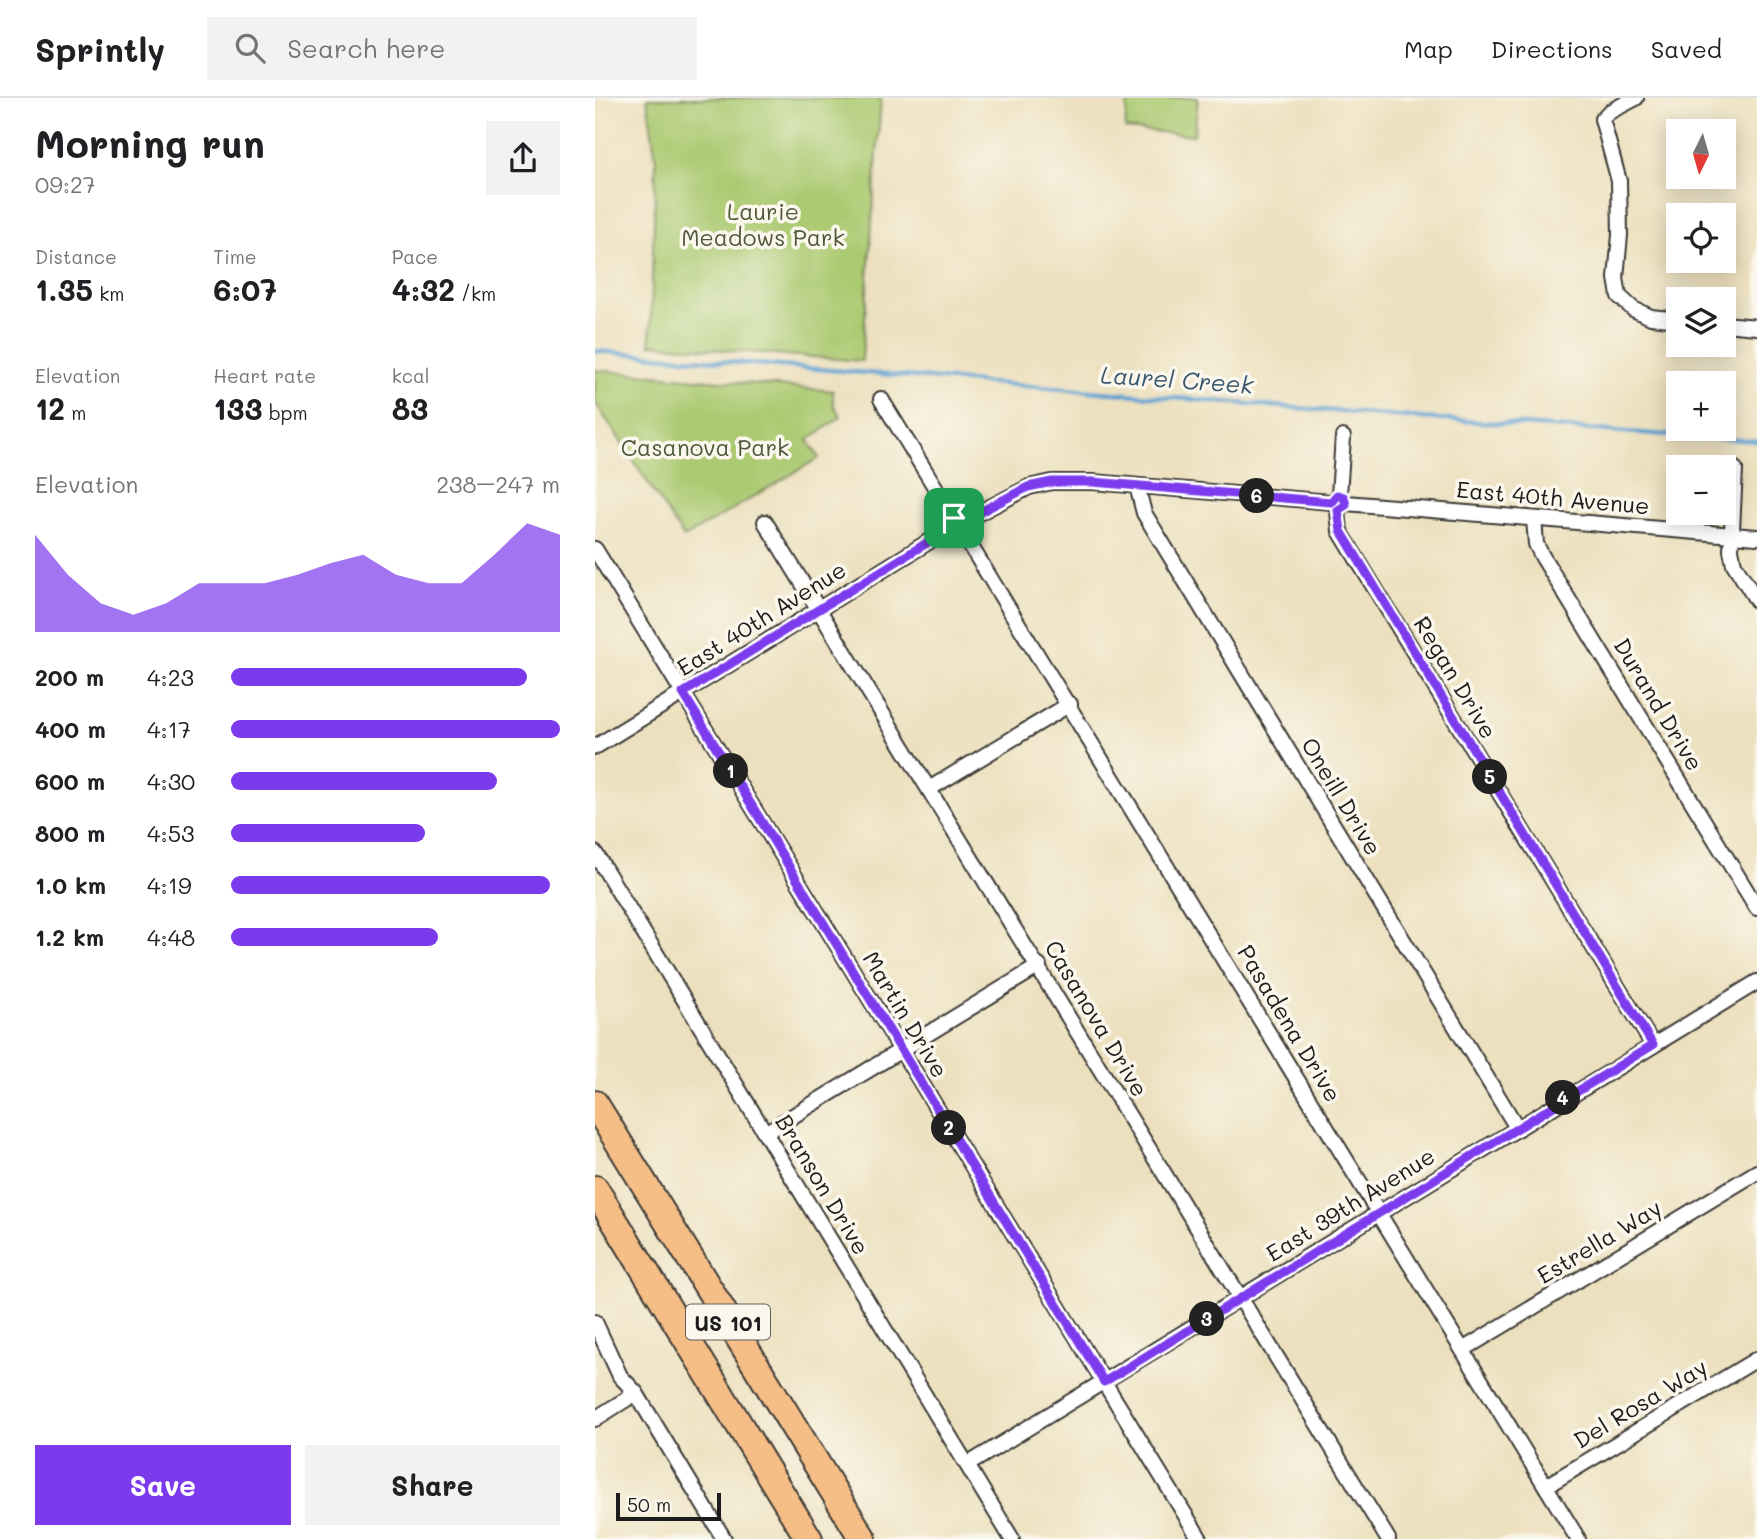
<!DOCTYPE html>
<meta charset="utf-8">
<style>
:root{--surface:#fff;--page:#f2f2f2;--text:#202124;--muted:#757577;--line:#e0e0e0;--accent:#7c3aed}
body{margin:0;font-family:Mali,sans-serif;background:var(--page);color:var(--text);height:100vh;display:flex;flex-direction:column;font-size:26px;white-space:nowrap}
*{box-sizing:border-box;margin:0}
p{font-size:23px;color:var(--muted)}
.icon{flex:none;width:38px;height:38px;fill:none;stroke:currentColor;stroke-width:2;stroke-linecap:round;stroke-linejoin:round}
.map{position:relative;flex:1;overflow:hidden}
.side{display:flex;flex-direction:column;background:var(--surface);width:595px}
.side>*{flex:none}
.needle{width:46px;rotate:185deg}
.fabs{position:absolute;left:1071px;top:21px;display:grid;gap:14px}
.fabs a{display:grid;place-items:center;width:70px;height:70px;border-radius:0px;background:var(--surface);box-shadow:0 4px 18px #0003;font-size:35px}
.scale{position:absolute;left:21px;bottom:18px;width:105px;box-sizing:border-box;padding-left:7px;border:4px solid #1c1c1c;border-top:0;font-size:19px;line-height:24px;white-space:nowrap;color:#1c1c1c;-webkit-text-stroke:5px #fbf7ec;paint-order:stroke}
.pin{position:absolute;display:grid;place-items:center;width:60px;height:60px;color:#fff;margin:-30px;border-radius:14px;box-shadow:0 4px 10px #0006}
.km{position:absolute;width:35px;height:35px;margin:-18px;border-radius:50%;background:#222;color:#fff;font-size:19px;line-height:35px;text-align:center}
.round{display:grid;place-items:center;flex:none;width:74px;height:74px;border-radius:0px;background:var(--page)}
.summary{display:flex;align-items:center;justify-content:space-between;height:119px;padding:0 35px}
h1{font-size:38px;font-weight:700;line-height:52px}
.figures{display:grid;grid-template-columns:repeat(3,1fr);gap:10px;height:119px;padding:7px 35px}
.figures div{display:grid;align-content:center}
.figures b{font-size:30px;font-weight:700}
.figures small{font-size:19px;font-weight:400}
.figures p{font-size:19px}
.chart{height:196px;padding:14px 35px}
.chart p{display:flex;justify-content:space-between}
.chart svg{width:100%;height:126px;margin-top:7px;fill:var(--accent);opacity:.7}
.cta{display:flex;gap:14px;margin-top:auto;padding:14px 35px}
.cta a{flex:1;height:80px;border-radius:0px;background:var(--accent);color:#fff;font-size:28px;font-weight:700;line-height:80px;text-align:center}
.cta a+a{background:var(--page);color:var(--text)}
ul{padding:0 35px;list-style:none;font-size:23px}
li{display:grid;grid-template-columns:112px 84px 1fr;align-items:center;height:52px}
li i{height:18px;border-radius:9px;background:var(--accent)}
header{display:flex;align-items:center;gap:42px;box-sizing:border-box;height:98px;padding:0 35px;background:var(--surface);border-bottom:2px solid var(--line)}
header strong{font-size:33px}
nav{display:flex;gap:38px;margin-inline-start:auto;font-size:24px}
.search{width:490px;height:63px;background:var(--page);display:flex;align-items:center;gap:18px;box-sizing:border-box;padding:0 24px;border-radius:0px;color:var(--muted);font-size:26px}
main{display:flex;flex:1;min-height:0}
.map>svg:first-child{display:block}
.green{fill:#acca72;stroke:#647347;stroke-width:2}
.lines{fill:none;stroke-linecap:round;stroke-linejoin:round}
.stream{stroke:#5da0d1;stroke-width:4.5}
.street-casing{stroke:#3b3934;stroke-width:18}
.highway-casing{stroke:#3b3934;stroke-width:30}
.street{stroke:#fff;stroke-width:14}
.highway{stroke:#f6be87;stroke-width:26}
.route-casing{stroke:#fff;stroke-width:14}
.route{stroke:#7c3aed;stroke-width:9}
.labels{text-anchor:middle;dominant-baseline:central;stroke-width:7;stroke-linejoin:round;paint-order:stroke}
.shield{fill:#fbf7ec;stroke:#5f5e5a;stroke-width:2}
.shield-label{font-size:21px;font-weight:bold;fill:#1c1c1c}
.park-label{font-size:23px;fill:#4e593a;stroke:#fbf7ec}
.street-label{font-size:23px;fill:#1c1c1c;stroke:#fbf7ec}
.water-label{font-size:24px;font-style:italic;fill:#39576d;stroke:#fbf7ec}
</style>
<header>
<strong>Sprintly</strong>
<div class="search"><svg class="icon" aria-label="search" viewBox="0 0 24 24"><circle cx="10" cy="10" r="6"/><path d="M15 15l6 6"/></svg>Search here</div>
<nav><a>Map</a><a>Directions</a><a>Saved</a></nav>
</header>
<main>
<section class="side">
<div class="summary"><div><h1>Morning run</h1><p>09:27</p></div><a class="round"><svg class="icon" aria-label="share" viewBox="0 0 24 24"><path d="M12 15V3M7 8l5-5 5 5M5 13v7h14v-7"/></svg></a></div>
<div class="figures">
<div><p>Distance</p><b>1.35<small> km</small></b></div>
<div><p>Time</p><b>6:07</b></div>
<div><p>Pace</p><b>4:32<small> /km</small></b></div>
</div>
<div class="figures">
<div><p>Elevation</p><b>12<small> m</small></b></div>
<div><p>Heart rate</p><b>133<small> bpm</small></b></div>
<div><p>kcal</p><b>83</b></div>
</div>
<div class="chart"><p><span>Elevation</span>238–247 m</p>
<svg viewBox="0 0 160 44" preserveAspectRatio="none"><path d="M0 44V10L10 24L20 34L30 38L40 34L50 27L60 27L70 27L80 24L90 20L100 17L110 24L120 27L130 27L140 17L150 6L160 10V44z"/></svg>
</div>
<ul>
<li><b>200 m</b>4:23<i style="width:90%"></i></li>
<li><b>400 m</b>4:17<i style="width:100%"></i></li>
<li><b>600 m</b>4:30<i style="width:81%"></i></li>
<li><b>800 m</b>4:53<i style="width:59%"></i></li>
<li><b>1.0 km</b>4:19<i style="width:97%"></i></li>
<li><b>1.2 km</b>4:48<i style="width:63%"></i></li>
</ul>
<div class="cta"><a>Save</a><a>Share</a></div>
</section>
<div class="map">
<svg width="1162" height="1441" viewBox="0 0 1162 1441">
<rect width="100%" height="100%" fill="#fbf7ec"/>
<filter id="ink" filterUnits="userSpaceOnUse"><feTurbulence type="fractalNoise" baseFrequency=".0143" numOctaves="2"/><feDisplacementMap in="SourceGraphic" scale="14" xChannelSelector="R" yChannelSelector="G"/><feConvolveMatrix kernelMatrix="1 2 1 2 8 2 1 2 1" color-interpolation-filters="sRGB"/></filter>
<filter id="wash" filterUnits="userSpaceOnUse"><feTurbulence type="fractalNoise" baseFrequency=".00686" numOctaves="4" result="noise"/><feDisplacementMap in="SourceGraphic" scale="28" xChannelSelector="R" yChannelSelector="G"/><feGaussianBlur stdDeviation="1.57" result="paint"/><feColorMatrix in="noise" values="0 0 0 0 0 0 0 0 0 0 0 0 0 0 0 0 0 1.4 0 .05"/><feComposite in="paint" operator="in"/></filter>
<g filter="url(#wash)">
<rect width="100%" height="100%" fill="#ece0be"/>
<path class="green" d="M52,0H286L267,263L55,246L61,61Z
M533,0H603L599,37L530,31Z
M0,272L238,293V306L246,319L213,342L224,360L89,440L0,304Z"/>
<g class="lines">
<path class="stream" d="M0,253L826,320L1162,343"/>
</g>
</g>
<g filter="url(#ink)">
<g class="lines">
<defs>
<path id="street" d="M1041,0L1014,14L1007,21L1024,83L1025,137L1021,180L1024,198L1038,211L1056,219L1083,222
M1129,226L1162,229
M286,301L359,420
M1140,371L1136,452L1139,466L1162,503
M542,388L549,415L921,1028
M744,397L748,339
M751,405L1162,439
M743,413L745,433L1058,947
M939,421L941,446L947,458L1162,810
M370,422L434,389L457,384H498L736,404
M170,424L793,1441
M367,434L983,1441
M0,451L605,1441
M0,649L356,430
M334,691L475,606
M0,755L417,1441
M170,1035L444,868
M0,1224L25,1278L41,1295L129,1441
M869,1251L1162,1074
M0,1321L41,1295
M372,1367L1162,884
M951,1388L1162,1261"/>
<path id="highway" d="M0,1006L268,1441
M0,1091L214,1441"/>
</defs>
<use href="#street" class="street-casing"/>
<use href="#highway" class="highway-casing"/>
<use href="#street" class="street"/>
<use href="#highway" class="highway"/>
</g>
</g>
<g class="lines" filter="url(#ink)">
<defs>
<path id="route" d="M457,384H498L736,404L742,397L749,399L751,407L743,412L746,433L1058,947L509,1284L88,595L356,430L359,420L370,422L433,389Z"/>
</defs>
<use href="#route" class="route-casing"/>
<use href="#route" class="route"/>
</g>
<g class="labels">
<rect class="shield" x="91" y="1206.5" width="84" height="35" rx="5"/>
<g class="shield-label">
<text x="133" y="1224">US 101</text>
</g>
<g class="park-label">
<text x="168" y="113">Laurie<tspan x="168" dy="26">Meadows Park</tspan></text>
<text x="110" y="349">Casanova Park</text>
</g>
<g class="street-label">
<text transform="translate(958 399) rotate(5)">East 40th Avenue</text>
<text transform="translate(166 520) rotate(-32)">East 40th Avenue</text>
<text transform="translate(861 579) rotate(59)">Regan Drive</text>
<text transform="translate(1064 606) rotate(59)">Durand Drive</text>
<text transform="translate(747 698) rotate(59)">Oneill Drive</text>
<text transform="translate(311 916) rotate(59)">Martin Drive</text>
<text transform="translate(502 920) rotate(59)">Casanova Drive</text>
<text transform="translate(695 925) rotate(59)">Pasadena Drive</text>
<text transform="translate(228 1086) rotate(59)">Branson Drive</text>
<text transform="translate(755 1106) rotate(-32)">East 39th Avenue</text>
<text transform="translate(1004 1143) rotate(-31)">Estrella Way</text>
<text transform="translate(1045 1305) rotate(-31)">Del Rosa Way</text>
</g>
<g class="water-label">
<text transform="translate(582 281) rotate(4)">Laurel Creek</text>
</g>
</g>
</svg>
<div class="fabs">
<a><svg class="needle" viewBox="-14 -14 28 28"><path d="M0-13l5 13h-10z" fill="#e53935"/><path d="M0 13l5-13h-10z" fill="#757577"/></svg></a>
<a><svg class="icon" aria-label="locate" viewBox="0 0 24 24"><circle cx="12" cy="12" r="6"/><path d="M12 2v4M12 18v4M2 12h4M18 12h4"/></svg></a>
<a><svg class="icon" aria-label="layers" viewBox="0 0 24 24"><path d="M12 4l9 5-9 5-9-5zM3 14l9 5 9-5"/></svg></a>
<a>+</a>
<a>−</a>
</div>
<div class="scale">50 m</div>
<div class="pin" style="left:359px;top:420px;background:#1e9e55"><svg class="icon" aria-label="arrive" viewBox="0 0 24 24"><path d="M6 21V4h12l-3 4 3 4H6"/></svg></div>
<b class="km" style="left:136px;top:673px">1</b>
<b class="km" style="left:354px;top:1030px">2</b>
<b class="km" style="left:612px;top:1221px">3</b>
<b class="km" style="left:968px;top:1000px">4</b>
<b class="km" style="left:895px;top:679px">5</b>
<b class="km" style="left:662px;top:398px">6</b>
</div>
</main>
